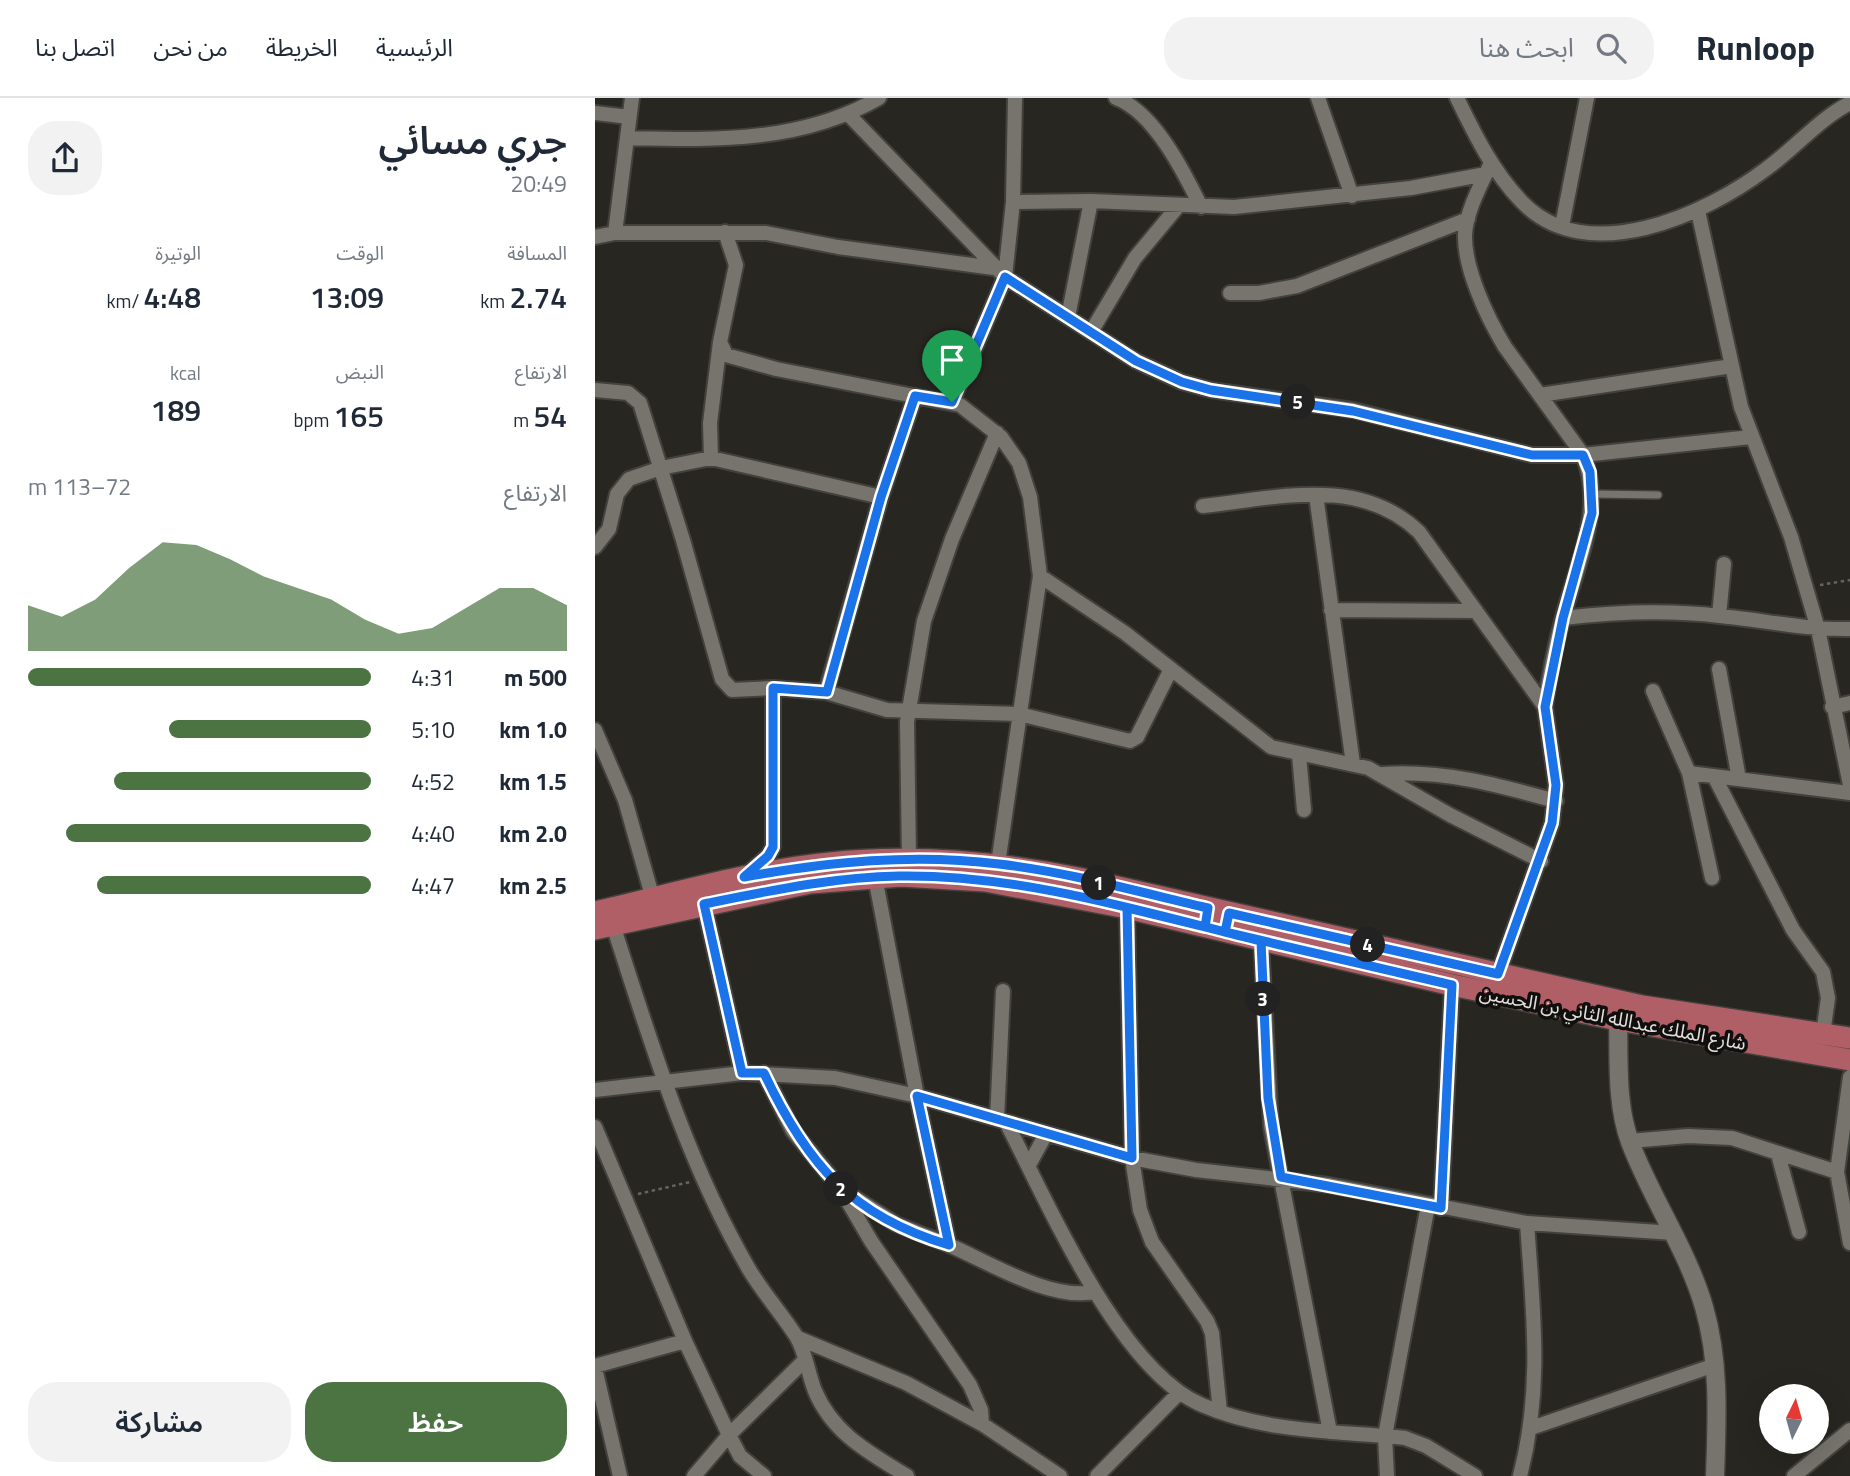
<!DOCTYPE html>
<html lang="ar">
<meta charset="utf-8">
<style>
:root{--surface:#fff;--page:#f2f2f3;--text:#1f2937;--muted:#747a83;--line:#e0e1e3;--accent:#4b7442}
body{margin:0;font-family:"Titillium Web","Noto Sans Arabic",sans-serif;background:var(--page);color:var(--text);direction:rtl;height:100vh;display:flex;flex-direction:column;font-size:26px;white-space:nowrap}
*{box-sizing:border-box;margin:0}
p{font-size:23px;color:var(--muted)}
.icon{flex:none;width:38px;height:38px;fill:none;stroke:currentColor;stroke-width:2;stroke-linecap:round;stroke-linejoin:round}
.map{position:relative;flex:1;overflow:hidden;direction:ltr}
.details{display:flex;flex-direction:column;background:var(--surface);width:595px}
.details>*{flex:none}
.needle{width:46px;rotate:5deg}
.tools{position:absolute;left:1164px;top:1286px;display:grid;gap:14px}
.tools a{display:grid;place-items:center;width:70px;height:70px;border-radius:50%;background:var(--surface);box-shadow:0 7px 28px #0002;font-size:35px}
.pin{position:absolute;display:grid;place-items:center;width:60px;height:60px;color:#fff;margin:-72px -30px;border-radius:50% 50% 50% 0;rotate:-45deg;box-shadow:0 0 7px #0007}
.pin .icon{rotate:45deg}
.km{position:absolute;width:35px;height:35px;margin:-18px;border-radius:50%;background:#222;color:#fff;font-size:19px;line-height:35px;text-align:center}
.round{display:grid;place-items:center;flex:none;width:74px;height:74px;border-radius:28px;background:var(--page)}
.headline{display:flex;align-items:center;justify-content:space-between;height:119px;padding:0 28px}
h1{font-size:38px;font-weight:600;line-height:52px}
.metrics{display:grid;grid-template-columns:repeat(3,1fr);gap:10px;height:119px;padding:7px 28px}
.metrics div{display:grid;align-content:center}
.metrics b{font-size:30px;font-weight:600}
.metrics small{font-size:19px;font-weight:400}
.metrics p{font-size:19px}
.chart{height:196px;padding:14px 28px}
.chart p{display:flex;justify-content:space-between}
.chart svg{width:100%;height:126px;margin-top:7px;fill:var(--accent);opacity:.7}
.cta{display:flex;gap:14px;margin-top:auto;padding:14px 28px}
.cta a{flex:1;height:80px;border-radius:28px;background:var(--accent);color:#fff;font-size:28px;font-weight:600;line-height:80px;text-align:center}
.cta a+a{background:var(--page);color:var(--text)}
ul{padding:0 28px;list-style:none;font-size:23px}
li{display:grid;grid-template-columns:112px 84px 1fr;align-items:center;height:52px}
li i{height:18px;border-radius:9px;background:var(--accent)}
header{display:flex;align-items:center;gap:42px;box-sizing:border-box;height:98px;padding:0 35px;background:var(--surface);border-bottom:2px solid var(--line)}
header strong{font-size:33px}
nav{display:flex;gap:38px;margin-inline-start:auto;font-size:24px}
.search{width:490px;height:63px;background:var(--page);display:flex;align-items:center;gap:18px;box-sizing:border-box;padding:0 24px;border-radius:28px;color:var(--muted);font-size:26px}
main{display:flex;flex:1;min-height:0}
.map>svg:first-child{display:block}
.lines{fill:none;stroke-linecap:round;stroke-linejoin:round}
.service-casing{stroke:#43413d;stroke-width:10}
.minor-casing{stroke:#43413d;stroke-width:18}
.tertiary-casing{stroke:#43413d;stroke-width:21}
.primary-casing{stroke:#43413d;stroke-width:24}
.path{stroke:#666460;stroke-width:2.5;stroke-dasharray:3.5 3.5;stroke-linecap:butt}
.service{stroke:#77746e;stroke-width:7}
.minor{stroke:#77746e;stroke-width:14}
.tertiary{stroke:#77746e;stroke-width:18}
.primary{stroke:#b15f66;stroke-width:21}
.route-casing{stroke:#fff;stroke-width:14}
.route{stroke:#1a73e8;stroke-width:9}
.labels{text-anchor:middle;dominant-baseline:central;stroke-width:7;stroke-linejoin:round;paint-order:stroke}
.street-label{font-size:19px;fill:#e1e0dd;stroke:#100f0d}
</style>
<header>
<strong>Runloop</strong>
<div class="search"><svg class="icon" aria-label="search" viewBox="0 0 24 24"><circle cx="10" cy="10" r="6"/><path d="M15 15l6 6"/></svg>ابحث هنا</div>
<nav><a>الرئيسية</a><a>الخريطة</a><a>من نحن</a><a>اتصل بنا</a></nav>
</header>
<main>
<div class="map">
<svg width="1255" height="1378" viewBox="0 0 1255 1378">
<rect width="100%" height="100%" fill="#282621"/>
<g class="lines">
<defs>
<path id="service" d="M997,396L1063,397"/>
<path id="minor" d="M521,0C559,14 589,74 606,109
M723,0L757,98
M862,0C880,37 898,74 927,104C992,171 1110,117 1171,71C1199,51 1224,21 1255,5
M0,15L34,19
M254,17L410,179L541,263L587,284L616,292L758,312L937,357H988L1156,339
M32,40C120,42 206,45 284,0
M896,65C886,86 871,114 870,137C869,171 893,221 910,249L988,357C1010,411 982,466 968,519C960,548 954,579 950,609
M418,104L496,103L639,109L816,90L891,76
M1103,113L1146,309L1196,439L1223,531L1255,687
M967,128L992,0
M130,134L141,167L125,244L131,257L181,271L365,307L406,339L424,365L435,399L445,478L403,766
M20,135L37,0
M0,139L20,135H171L243,149L399,170
M635,195H664L702,188L873,121
M473,219L496,103
M496,234L540,160L584,107
M0,292L33,295L45,305L88,442L127,581L137,592L178,590L231,594L292,612L424,616L535,643L542,639L576,571
M945,297L1137,268
M357,304L410,179L418,104L420,0
M116,360L115,325L125,244
M721,397L758,666
M608,408C683,400 764,377 824,434L950,609L961,687L957,725L903,876
M0,449L14,431L22,396L34,381L66,370L116,360L286,399
M445,478L530,535L676,649L773,670L855,717L946,763
M736,512L881,513
M1124,518L1129,466
M968,520C1019,514 1074,512 1125,518C1169,522 1211,532 1255,531
M1124,571L1144,681
M1058,593L1094,675L1117,780
M231,594L286,399L320,298
M1237,609L1255,605
M0,632L30,702L58,801
M704,657L709,712
M1094,675L1255,695
M788,676C849,672 903,687 961,703
M1119,678L1198,832L1228,874L1233,900L1228,936
M314,761L312,624L329,523L357,441L402,335
M151,777L173,758L178,749V590
M280,779L322,998L354,1147C395,1165 456,1203 500,1194
M109,806L147,975
M532,810L537,1060L545,1112L557,1144L612,1223L617,1235L625,1314
M18,827C56,945 92,1065 155,1173C169,1196 187,1216 201,1238C211,1254 213,1276 220,1293C238,1336 275,1355 312,1378
M666,843L676,1029L735,1334
M169,975L198,1033L245,1090L276,1143L375,1287L386,1312L387,1326
M1255,979L1242,1074L1255,1145
M0,992L147,975L240,980L322,998L537,1060L601,1072L734,1087L932,1125L1079,1135
M402,1021L408,893
M411,1024C452,1103 524,1272 607,1307C671,1335 742,1333 810,1340L831,1348L880,1378
M0,1029L90,1243L134,1337L145,1358L169,1378
M1035,1043L1093,1038L1137,1040L1242,1074
M1183,1056L1204,1134
M434,1067L451,1036
M249,1093L301,1126L354,1147
M846,1110L857,887
M203,1240L311,1285L387,1326L465,1378
M0,1268L90,1243
M0,1270L25,1378
M936,1330L1120,1267
M99,1378L134,1337L210,1262
M502,1378L584,1295
M792,1378L790,1338L833,1107
M925,1378C948,1289 938,1214 932,1125
M1199,1378L1255,1332"/>
<path id="tertiary" d="M1023,922C1024,962 1021,1006 1035,1044C1056,1100 1092,1151 1109,1209C1125,1264 1122,1321 1120,1378"/>
<path id="primary" d="M0,814C78,796 155,773 235,765C319,756 401,764 483,780L1047,908L1255,940
M0,831L215,785L306,778L390,783L532,810L857,887L1023,922L1255,962"/>
</defs>
<use href="#service" class="service-casing"/>
<use href="#minor" class="minor-casing"/>
<use href="#tertiary" class="tertiary-casing"/>
<use href="#primary" class="primary-casing"/>
<path class="path" d="M1225,487L1255,482
M43,1096L95,1084"/>
<use href="#service" class="service"/>
<use href="#minor" class="minor"/>
<use href="#tertiary" class="tertiary"/>
<use href="#primary" class="primary"/>
</g>
<g class="lines">
<defs>
<path id="route" d="M357,304L320,298L286,399L232,594L178,590V749L173,758L149,779C234,764 317,755 404,766C474,774 544,794 613,810L610,829L532,810L537,1060L322,998L354,1147C256,1118 211,1065 169,975H147L109,806C174,793 238,779 304,778C426,776 549,814 666,843L673,1000L686,1079L846,1110L857,887L630,834L634,815L903,876L957,725L961,687L950,609L968,520L997,415L995,374L988,357H937L758,313L616,292L587,284L541,263L410,179L357,304"/>
</defs>
<use href="#route" class="route-casing"/>
<use href="#route" class="route"/>
</g>
<g class="labels">
<g class="street-label">
<text transform="translate(1018 919) rotate(11)">شارع الملك عبدالله الثاني بن الحسين</text>
</g>
</g>
</svg>
<div class="tools">
<a><svg class="needle" viewBox="-14 -14 28 28"><path d="M0-13l5 13h-10z" fill="#e53935"/><path d="M0 13l5-13h-10z" fill="#747a83"/></svg></a>
</div>
<div class="pin" style="left:357px;top:304px;background:#1e9e55"><svg class="icon" aria-label="arrive" viewBox="0 0 24 24"><path d="M6 21V4h12l-3 4 3 4H6"/></svg></div>
<b class="km" style="left:504px;top:785px">1</b>
<b class="km" style="left:246px;top:1091px">2</b>
<b class="km" style="left:668px;top:901px">3</b>
<b class="km" style="left:773px;top:847px">4</b>
<b class="km" style="left:703px;top:304px">5</b>
</div>
<section class="details">
<div class="headline"><div><h1>جري مسائي</h1><p>20:49</p></div><a class="round"><svg class="icon" aria-label="share" viewBox="0 0 24 24"><path d="M12 15V3M7 8l5-5 5 5M5 13v7h14v-7"/></svg></a></div>
<div class="metrics">
<div><p>المسافة</p><b>2.74<small> km</small></b></div>
<div><p>الوقت</p><b>13:09</b></div>
<div><p>الوتيرة</p><b>4:48<small> /km</small></b></div>
</div>
<div class="metrics">
<div><p>الارتفاع</p><b>54<small> m</small></b></div>
<div><p>النبض</p><b>165<small> bpm</small></b></div>
<div><p>kcal</p><b>189</b></div>
</div>
<div class="chart"><p><span>الارتفاع</span>72–113 m</p>
<svg viewBox="0 0 160 44" preserveAspectRatio="none"><path d="M0 44V28L10 32L20 26L30 15L40 6L50 7L60 12L70 18L80 22L90 26L100 33L110 38L120 36L130 29L140 22L150 22L160 28V44z"/></svg>
</div>
<ul>
<li><b>500 m</b>4:31<i style="width:100%"></i></li>
<li><b>1.0 km</b>5:10<i style="width:59%"></i></li>
<li><b>1.5 km</b>4:52<i style="width:75%"></i></li>
<li><b>2.0 km</b>4:40<i style="width:89%"></i></li>
<li><b>2.5 km</b>4:47<i style="width:80%"></i></li>
</ul>
<div class="cta"><a>حفظ</a><a>مشاركة</a></div>
</section>
</main>
